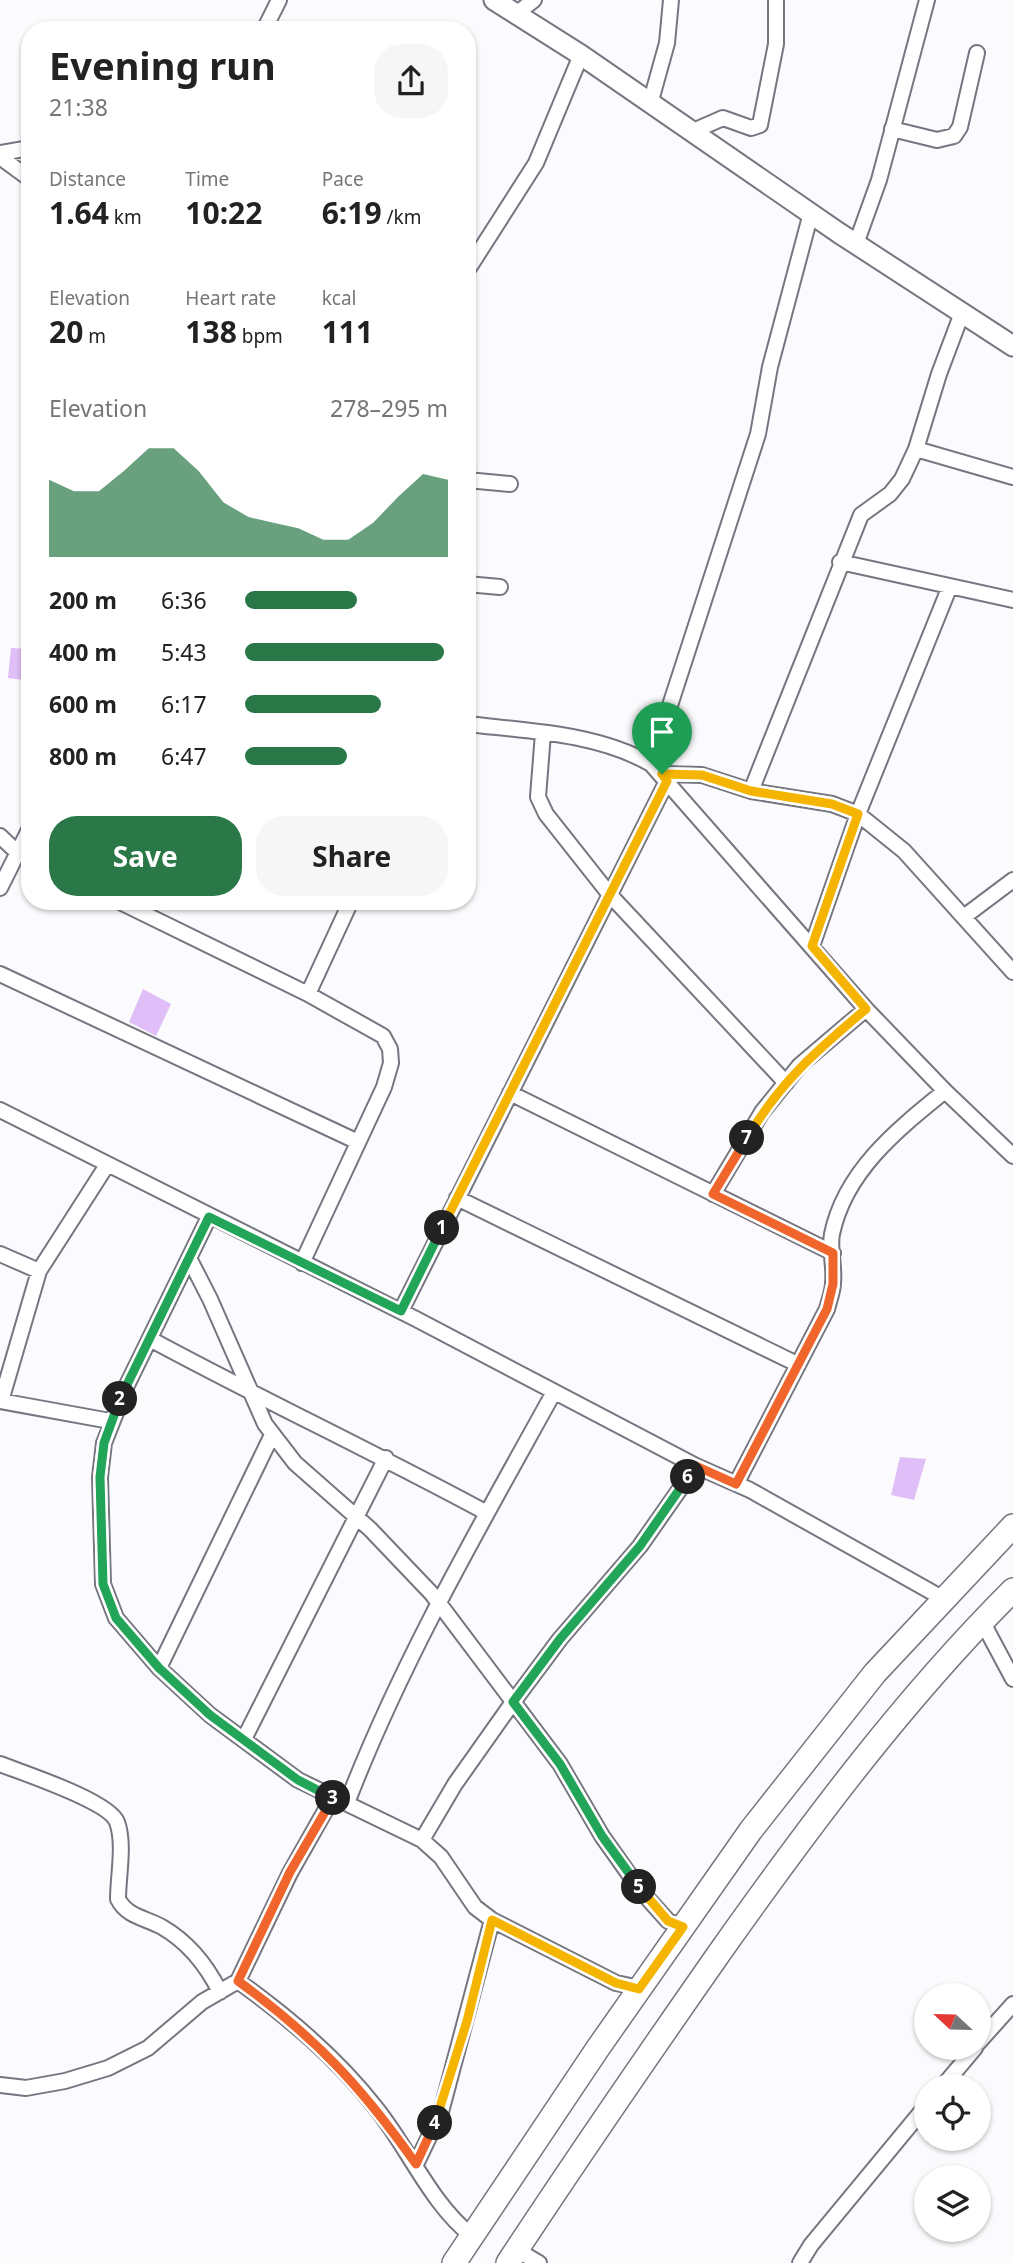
<!DOCTYPE html>
<meta charset="utf-8">
<style>
:root{--surface:#fff;--page:#f6f6f6;--text:#222;--muted:#767676;--accent:#2a7847}
body{margin:0;font-family:"Noto Sans",sans-serif;background:var(--page);color:var(--text);height:100vh;display:flex;flex-direction:column;font-size:26px;white-space:nowrap}
*{box-sizing:border-box;margin:0}
p{font-size:23px;color:var(--muted)}
.icon{flex:none;width:38px;height:38px;fill:none;stroke:currentColor;stroke-width:2;stroke-linecap:round;stroke-linejoin:round}
.map{position:relative;flex:1;overflow:hidden}
.panel{position:absolute;left:21px;top:21px;width:455px;height:889px;display:flex;flex-direction:column;background:var(--surface);border-radius:28px;box-shadow:0 2px 5px #0004}
.panel>*{flex:none}
.needle{width:46px;rotate:292deg}
.tools{position:absolute;left:914px;top:1983px;display:grid;gap:14px}
.tools a{display:grid;place-items:center;width:77px;height:77px;border-radius:50%;background:var(--surface);box-shadow:0 2px 5px #0004;font-size:35px}
.pin{position:absolute;display:grid;place-items:center;width:60px;height:60px;color:#fff;margin:-72px -30px;border-radius:50% 50% 50% 0;rotate:-45deg;box-shadow:0 0 7px #0007}
.pin .icon{rotate:45deg}
.km{position:absolute;width:35px;height:35px;margin:-18px;border-radius:50%;background:#222;color:#fff;font-size:19px;line-height:35px;text-align:center}
.round{display:grid;place-items:center;flex:none;width:74px;height:74px;border-radius:28px;background:var(--page)}
.summary{display:flex;align-items:center;justify-content:space-between;height:119px;padding:0 28px}
h1{font-size:38px;font-weight:700;line-height:52px}
.stats{display:grid;grid-template-columns:repeat(3,1fr);gap:10px;height:119px;padding:7px 28px}
.stats div{display:grid;align-content:center}
.stats b{font-size:30px;font-weight:700}
.stats small{font-size:19px;font-weight:400}
.stats p{font-size:19px}
.chart{height:196px;padding:14px 28px}
.chart p{display:flex;justify-content:space-between}
.chart svg{width:100%;height:126px;margin-top:7px;fill:var(--accent);opacity:.7}
.primary-button{display:flex;gap:14px;margin-top:auto;padding:14px 28px}
.primary-button a{flex:1;height:80px;border-radius:28px;background:var(--accent);color:#fff;font-size:28px;font-weight:700;line-height:80px;text-align:center}
.primary-button a+a{background:var(--page);color:var(--text)}
ul{padding:0 28px;list-style:none;font-size:23px}
li{display:grid;grid-template-columns:112px 84px 1fr;align-items:center;height:52px}
li i{height:18px;border-radius:9px;background:var(--accent)}
.map>svg:first-child{display:block}
.building{fill:#e0bef7}
.lines{fill:none;stroke-linecap:round;stroke-linejoin:round}
.street-casing{stroke:#757680;stroke-width:18}
.secondary-casing{stroke:#757680;stroke-width:23}
.primary-casing{stroke:#757680;stroke-width:26}
.street{stroke:#fff;stroke-width:14}
.secondary{stroke:#fff;stroke-width:19}
.primary{stroke:#fff;stroke-width:23}
.split-1-casing{stroke:#fff;stroke-width:14}
.split-2-casing{stroke:#fff;stroke-width:14}
.split-3-casing{stroke:#fff;stroke-width:14}
.split-4-casing{stroke:#fff;stroke-width:14}
.split-5-casing{stroke:#fff;stroke-width:14}
.split-6-casing{stroke:#fff;stroke-width:14}
.split-7-casing{stroke:#fff;stroke-width:14}
.split-8-casing{stroke:#fff;stroke-width:14}
.split-1{stroke:#f5b400;stroke-width:9}
.split-2{stroke:#22a559;stroke-width:9}
.split-3{stroke:#22a559;stroke-width:9}
.split-4{stroke:#f0652b;stroke-width:9}
.split-5{stroke:#f5b400;stroke-width:9}
.split-6{stroke:#22a559;stroke-width:9}
.split-7{stroke:#f0652b;stroke-width:9}
.split-8{stroke:#f5b400;stroke-width:9}
</style>
<div class="map">
<svg width="1013" height="2263" viewBox="0 0 1013 2263">
<rect width="100%" height="100%" fill="#fbfbfd"/>
<path class="building" d="M11,648L30,649V681L8,678Z
M143,989L171,1004L156,1036L129,1022Z
M900,1457L926,1459L914,1500L891,1495Z"/>
<g class="lines">
<defs>
<path id="street" d="M516,14L534,0
M264,30L279,0
M650,104L667,43L671,0
M892,129L937,140L954,136L960,127L977,53
M691,132L723,118L751,128L760,125L776,44V0
M0,153L30,148
M0,157L30,179
M856,244L879,180L927,0
M467,271L536,163L581,55
M916,449L1013,477
M467,480L510,484
M840,562L1013,600
M467,584L500,587
M467,724C528,731 597,733 651,764L866,1009L945,1091L1013,1156
M543,733L538,797L546,814L610,895L786,1083
M651,764L758,434L770,367L811,213
M662,774L702,775L751,791L832,804L858,814L904,851L1013,972
M751,791L861,515L890,494L902,479L916,449L939,374L962,313
M0,836L18,853L30,858
M0,888L30,828
M118,901L308,994L383,1036L390,1049L391,1063L384,1087L302,1263
M965,916L1013,880
M812,946L858,814L950,586
M0,974L358,1142
M308,994L351,901
M510,1093L833,1253
M0,1110L416,1319L696,1466L750,1490L944,1599
M713,1194L762,1112L800,1065L866,1009
M457,1198L797,1364
M209,1217L127,1385L104,1443L100,1477L103,1584L116,1618L159,1668L210,1715L298,1780L422,1840L441,1857L475,1907L492,1920L616,1983L640,1988
M0,1254L39,1271
M190,1260L210,1299L265,1424L295,1463L370,1529L432,1594L560,1764L602,1836L641,1891L668,1921L683,1927
M401,1311L667,781
M150,1339C261,1399 376,1453 487,1513
M0,1401L110,1421
M1,1401L39,1271L107,1165
M736,1484L827,1309C829,1301 833,1291 833,1283C835,1267 829,1249 832,1234C845,1171 898,1129 945,1091
M982,1621L1013,1679
M159,1668L272,1435
M244,1739L386,1458
M0,1764C23,1773 109,1801 117,1822C125,1844 118,1876 118,1899C127,1917 146,1918 162,1927C188,1942 207,1966 220,1992
M347,1803C402,1660 480,1526 554,1392
M422,1840L455,1784L513,1702L560,1639L640,1546L696,1466
M238,1981C289,2018 337,2058 376,2108C409,2149 431,2204 472,2236
M978,2043L1013,2004
M0,2085L26,2088L65,2081L108,2068L148,2048L202,2002L238,1981L290,1873L333,1797
M943,2086L975,2048
M416,2164L441,2112L492,1920
M517,2250L539,2263
M800,2263L811,2245L926,2106"/>
<path id="secondary" d="M494,0L581,55L839,233L1013,346"/>
<path id="primary" d="M454,2263L598,2048L751,1830L875,1673L1013,1526
M508,2263C577,2158 648,2055 720,1952C810,1825 903,1700 1013,1590"/>
</defs>
<use href="#street" class="street-casing"/>
<use href="#secondary" class="secondary-casing"/>
<use href="#primary" class="primary-casing"/>
<use href="#street" class="street"/>
<use href="#secondary" class="secondary"/>
<use href="#primary" class="primary"/>
</g>
<g class="lines">
<defs>
<path id="split-1" d="M442,1228L667,781L662,774"/>
<path id="split-2" d="M120,1399L209,1217L401,1311L442,1228"/>
<path id="split-3" d="M120,1399L104,1443L100,1477L103,1584L116,1618L159,1668L210,1715L298,1780L333,1798"/>
<path id="split-4" d="M333,1798L290,1872L238,1981C315,2037 361,2086 416,2164L435,2123"/>
<path id="split-5" d="M435,2123L467,2021L492,1920L616,1983L639,1989L683,1927L668,1921L639,1887"/>
<path id="split-6" d="M639,1887L602,1836L560,1764L513,1702L560,1639L640,1546L688,1477"/>
<path id="split-7" d="M688,1477L696,1466L736,1484L827,1309L833,1284V1253L713,1194L747,1138"/>
<path id="split-8" d="M662,774L702,775L751,791L832,804L858,814L812,946L866,1009C816,1051 781,1081 747,1138"/>
</defs>
<use href="#split-1" class="split-1-casing"/>
<use href="#split-2" class="split-2-casing"/>
<use href="#split-3" class="split-3-casing"/>
<use href="#split-4" class="split-4-casing"/>
<use href="#split-5" class="split-5-casing"/>
<use href="#split-6" class="split-6-casing"/>
<use href="#split-7" class="split-7-casing"/>
<use href="#split-8" class="split-8-casing"/>
<use href="#split-1" class="split-1"/>
<use href="#split-2" class="split-2"/>
<use href="#split-3" class="split-3"/>
<use href="#split-4" class="split-4"/>
<use href="#split-5" class="split-5"/>
<use href="#split-6" class="split-6"/>
<use href="#split-7" class="split-7"/>
<use href="#split-8" class="split-8"/>
</g>
</svg>
<div class="tools">
<a><svg class="needle" viewBox="-14 -14 28 28"><path d="M0-13l5 13h-10z" fill="#e53935"/><path d="M0 13l5-13h-10z" fill="#767676"/></svg></a>
<a><svg class="icon" aria-label="locate" viewBox="0 0 24 24"><circle cx="12" cy="12" r="6"/><path d="M12 2v4M12 18v4M2 12h4M18 12h4"/></svg></a>
<a><svg class="icon" aria-label="layers" viewBox="0 0 24 24"><path d="M12 4l9 5-9 5-9-5zM3 14l9 5 9-5"/></svg></a>
</div>
<div class="pin" style="left:662px;top:774px;background:#1e9e55"><svg class="icon" aria-label="arrive" viewBox="0 0 24 24"><path d="M6 21V4h12l-3 4 3 4H6"/></svg></div>
<b class="km" style="left:442px;top:1228px">1</b>
<b class="km" style="left:120px;top:1399px">2</b>
<b class="km" style="left:333px;top:1798px">3</b>
<b class="km" style="left:435px;top:2123px">4</b>
<b class="km" style="left:639px;top:1887px">5</b>
<b class="km" style="left:688px;top:1477px">6</b>
<b class="km" style="left:747px;top:1138px">7</b>
<section class="panel">
<div class="summary"><div><h1>Evening run</h1><p>21:38</p></div><a class="round"><svg class="icon" aria-label="share" viewBox="0 0 24 24"><path d="M12 15V3M7 8l5-5 5 5M5 13v7h14v-7"/></svg></a></div>
<div class="stats">
<div><p>Distance</p><b>1.64<small> km</small></b></div>
<div><p>Time</p><b>10:22</b></div>
<div><p>Pace</p><b>6:19<small> /km</small></b></div>
</div>
<div class="stats">
<div><p>Elevation</p><b>20<small> m</small></b></div>
<div><p>Heart rate</p><b>138<small> bpm</small></b></div>
<div><p>kcal</p><b>111</b></div>
</div>
<div class="chart"><p><span>Elevation</span>278–295 m</p>
<svg viewBox="0 0 160 44" preserveAspectRatio="none"><path d="M0 44V17L10 21L20 21L30 14L40 6L50 6L60 14L70 25L80 30L90 32L100 34L110 38L120 38L130 32L140 23L150 15L160 17V44z"/></svg>
</div>
<ul>
<li><b>200 m</b>6:36<i style="width:55%"></i></li>
<li><b>400 m</b>5:43<i style="width:98%"></i></li>
<li><b>600 m</b>6:17<i style="width:67%"></i></li>
<li><b>800 m</b>6:47<i style="width:50%"></i></li>
</ul>
<div class="primary-button"><a>Save</a><a>Share</a></div>
</section>
</div>
